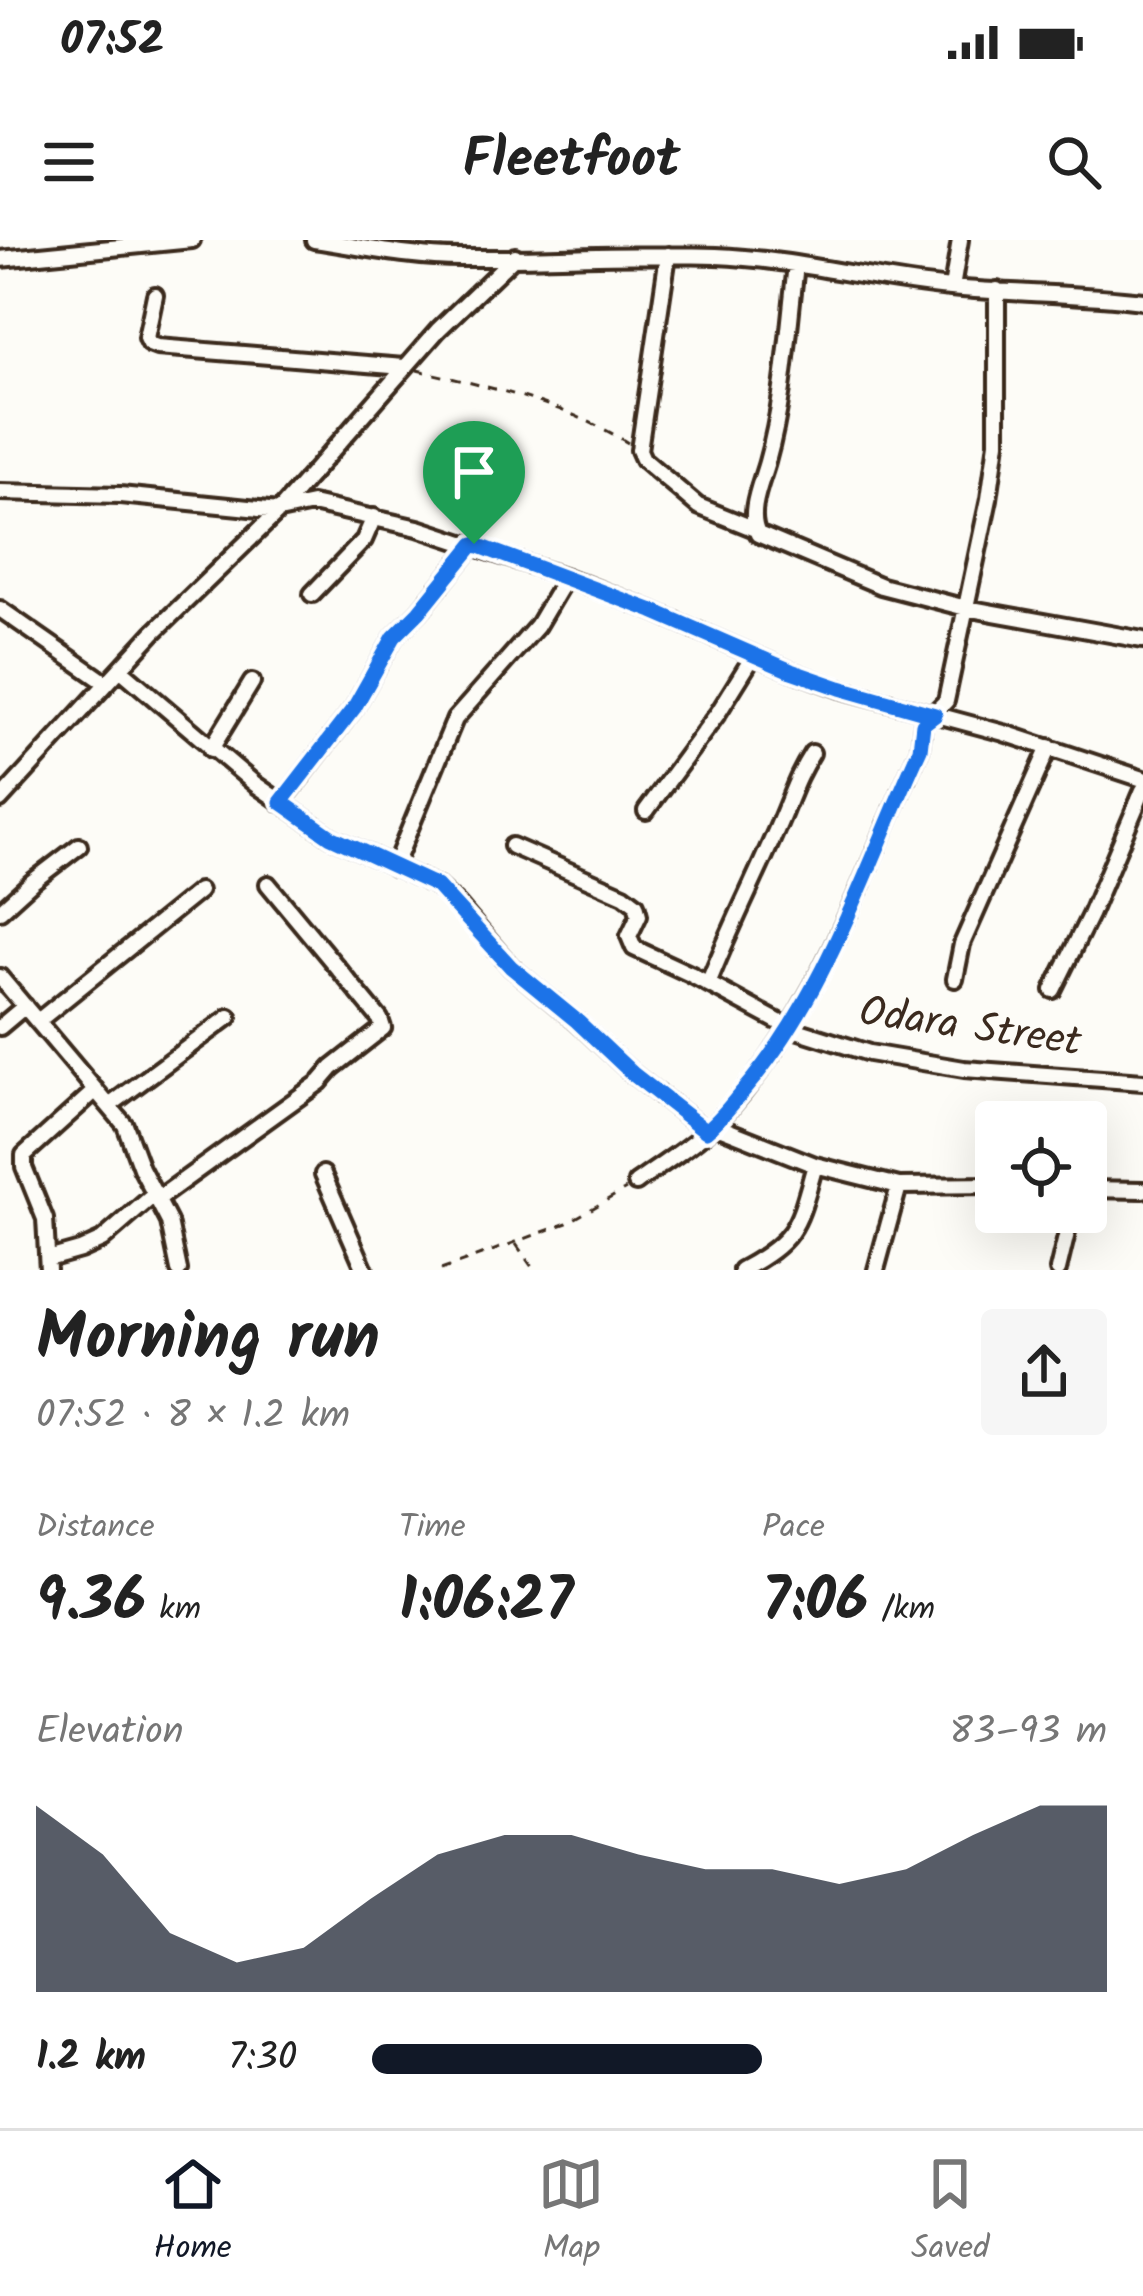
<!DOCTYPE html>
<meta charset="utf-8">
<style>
:root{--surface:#fff;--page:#f6f6f6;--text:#222;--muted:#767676;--line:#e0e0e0;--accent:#111827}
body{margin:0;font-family:Kalam,sans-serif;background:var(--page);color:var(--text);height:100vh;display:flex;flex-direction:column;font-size:45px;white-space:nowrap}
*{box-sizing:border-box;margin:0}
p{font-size:39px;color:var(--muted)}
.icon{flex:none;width:66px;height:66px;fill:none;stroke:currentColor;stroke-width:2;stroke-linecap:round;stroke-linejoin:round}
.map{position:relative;height:1030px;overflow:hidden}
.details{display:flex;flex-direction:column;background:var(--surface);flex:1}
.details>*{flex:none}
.fabs{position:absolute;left:975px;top:861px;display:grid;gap:24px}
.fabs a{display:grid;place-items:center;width:132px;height:132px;border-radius:12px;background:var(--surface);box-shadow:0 12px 48px #0002;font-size:60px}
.pin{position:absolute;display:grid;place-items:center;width:102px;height:102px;color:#fff;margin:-123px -51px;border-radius:50% 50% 50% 0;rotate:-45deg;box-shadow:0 0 12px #0007}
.pin .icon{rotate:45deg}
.round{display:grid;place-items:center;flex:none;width:126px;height:126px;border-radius:12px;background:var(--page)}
.head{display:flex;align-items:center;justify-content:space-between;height:204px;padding:0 36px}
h1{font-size:66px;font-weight:800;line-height:90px}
.figures{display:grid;grid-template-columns:repeat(3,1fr);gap:18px;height:204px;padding:12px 36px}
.figures div{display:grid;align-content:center}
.figures b{font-size:60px;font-weight:800}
.figures small{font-size:33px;font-weight:400}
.figures p{font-size:33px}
.chart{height:336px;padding:24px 36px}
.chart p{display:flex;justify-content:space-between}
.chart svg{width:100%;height:216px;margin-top:12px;fill:var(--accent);opacity:.7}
ul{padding:0 36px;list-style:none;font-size:39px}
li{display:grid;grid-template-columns:192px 144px 1fr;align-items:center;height:90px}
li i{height:30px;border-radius:15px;background:var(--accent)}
.status{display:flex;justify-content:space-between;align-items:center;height:84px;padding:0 60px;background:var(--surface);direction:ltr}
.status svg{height:33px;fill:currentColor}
header{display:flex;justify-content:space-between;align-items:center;height:156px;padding:0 36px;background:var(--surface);font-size:54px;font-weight:800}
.dock{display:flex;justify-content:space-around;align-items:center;height:168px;border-top:3px solid var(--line);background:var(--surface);font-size:33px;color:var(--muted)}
.dock a{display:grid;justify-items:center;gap:6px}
.dock .current{color:var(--accent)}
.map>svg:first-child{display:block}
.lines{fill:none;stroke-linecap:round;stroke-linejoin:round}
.minor-casing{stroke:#3b2a1e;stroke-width:22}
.path{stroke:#3b2a1e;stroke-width:3;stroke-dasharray:9 9;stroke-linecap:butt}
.minor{stroke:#fdfcf7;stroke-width:14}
.route-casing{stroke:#fff;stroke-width:24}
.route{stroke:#1a73e8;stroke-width:15}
.labels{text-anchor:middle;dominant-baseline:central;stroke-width:9;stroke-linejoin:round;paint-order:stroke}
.street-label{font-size:42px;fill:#3b2a1e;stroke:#fdfcf7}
</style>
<div class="status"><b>07:52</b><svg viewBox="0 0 49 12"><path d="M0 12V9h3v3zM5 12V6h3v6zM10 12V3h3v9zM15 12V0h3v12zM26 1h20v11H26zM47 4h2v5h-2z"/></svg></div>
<header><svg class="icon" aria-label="menu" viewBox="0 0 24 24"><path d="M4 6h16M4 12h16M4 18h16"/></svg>Fleetfoot<svg class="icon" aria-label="search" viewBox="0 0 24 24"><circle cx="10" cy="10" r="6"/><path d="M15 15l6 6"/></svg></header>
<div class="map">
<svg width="1143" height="1030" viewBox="0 0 1143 1030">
<rect width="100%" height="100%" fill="#fdfcf7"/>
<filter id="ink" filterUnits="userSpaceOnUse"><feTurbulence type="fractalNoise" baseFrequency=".00833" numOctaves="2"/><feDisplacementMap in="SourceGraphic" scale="24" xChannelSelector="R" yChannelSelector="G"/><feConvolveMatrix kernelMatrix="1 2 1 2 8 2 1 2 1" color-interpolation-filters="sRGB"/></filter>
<g filter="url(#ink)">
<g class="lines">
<defs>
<path id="minor" d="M314,0C363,7 411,18 460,18C545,19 630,13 716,16C795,19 873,41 951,48C1015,54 1079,53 1143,61
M668,15L639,210L643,219L698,266L755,289
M0,19L192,0
M796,25C788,90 785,158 767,222C761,244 747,272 758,294L881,346L966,368L1143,400
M952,48L960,0
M155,55L146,98L149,104L157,107L404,127
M0,252L120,255L279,271L312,264L418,288L566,337L653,371L791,431L840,449L1004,493L1143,539
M312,354L364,300L374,277
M0,369L106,443
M120,429L255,544L331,597L437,646L458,665L511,727L576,781L633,834L706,891
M211,509L252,442
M0,560L153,393L279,271L438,90L515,16
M281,563L354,468L394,397L419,372L474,304
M646,571L718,473L754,415
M512,606L624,655L636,664L639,675L629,696L634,708L690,734L790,788L869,813L964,829L1143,842
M394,627L455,479L537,386L566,337
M0,671L32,642L79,606
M0,737L125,885L141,928L169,982L179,1030
M955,739L962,704L1049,507
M708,744C731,685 760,630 784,572C794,548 798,535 812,513
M1053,750L1090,675L1143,550
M38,781L199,651
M0,787L25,766
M109,866L229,777
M714,885L815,925L899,946L996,945
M323,934L365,1030
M636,943C662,924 694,905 717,882C817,778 861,637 920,509L923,484L946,461L989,259L997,202V50
M1086,949L1143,950
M159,958L320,842L332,828L383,788L380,779L268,644
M48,1019L80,1010L102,1000L156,953
M48,1030L45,979L24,927V915L96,850
M741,1030C799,999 798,984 815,925
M876,1030L899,946
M1058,1030L1072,972"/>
</defs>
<use href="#minor" class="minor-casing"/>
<path class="path" d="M417,130C489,147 564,163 628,203
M516,1004L534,1030
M441,1030L567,983L626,949"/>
<use href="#minor" class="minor"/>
</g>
</g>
<g class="lines" filter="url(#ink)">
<defs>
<path id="route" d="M474,304L653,371L791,431L840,448L935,475L923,484L920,509C867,624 827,754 743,851C731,865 720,880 706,891L633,834L577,781L511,727L437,646L331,597L281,562L354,468L394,397L419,372Z"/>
</defs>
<use href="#route" class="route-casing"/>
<use href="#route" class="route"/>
</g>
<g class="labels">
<g class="street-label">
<text transform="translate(970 788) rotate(8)">Odara Street</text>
</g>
</g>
</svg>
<div class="fabs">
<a><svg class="icon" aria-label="locate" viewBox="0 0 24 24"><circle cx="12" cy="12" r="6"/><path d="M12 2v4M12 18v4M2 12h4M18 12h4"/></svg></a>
</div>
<div class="pin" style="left:474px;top:304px;background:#1e9e55"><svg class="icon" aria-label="arrive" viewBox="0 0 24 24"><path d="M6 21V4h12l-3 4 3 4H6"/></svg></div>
</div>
<section class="details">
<div class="head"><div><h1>Morning run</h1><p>07:52 · 8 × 1.2 km</p></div><a class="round"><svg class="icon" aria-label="share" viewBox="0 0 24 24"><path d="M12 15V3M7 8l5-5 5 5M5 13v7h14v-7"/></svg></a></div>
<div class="figures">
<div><p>Distance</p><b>9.36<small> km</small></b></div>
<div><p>Time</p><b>1:06:27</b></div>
<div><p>Pace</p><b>7:06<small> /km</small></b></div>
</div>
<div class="chart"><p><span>Elevation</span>83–93 m</p>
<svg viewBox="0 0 160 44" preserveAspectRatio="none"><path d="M0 44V6L10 16L20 32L30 38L40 35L50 25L60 16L70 12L80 12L90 16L100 19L110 19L120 22L130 19L140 12L150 6L160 6V44z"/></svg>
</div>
<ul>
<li><b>1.2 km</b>7:30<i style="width:53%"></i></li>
</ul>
</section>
<nav class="dock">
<a class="current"><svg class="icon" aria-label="home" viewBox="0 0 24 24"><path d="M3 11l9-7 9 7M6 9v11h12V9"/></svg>Home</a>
<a><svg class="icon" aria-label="map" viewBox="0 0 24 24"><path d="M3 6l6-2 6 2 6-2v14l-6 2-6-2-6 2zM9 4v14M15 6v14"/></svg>Map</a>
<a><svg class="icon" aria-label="saved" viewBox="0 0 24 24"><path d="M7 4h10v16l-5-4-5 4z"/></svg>Saved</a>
</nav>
